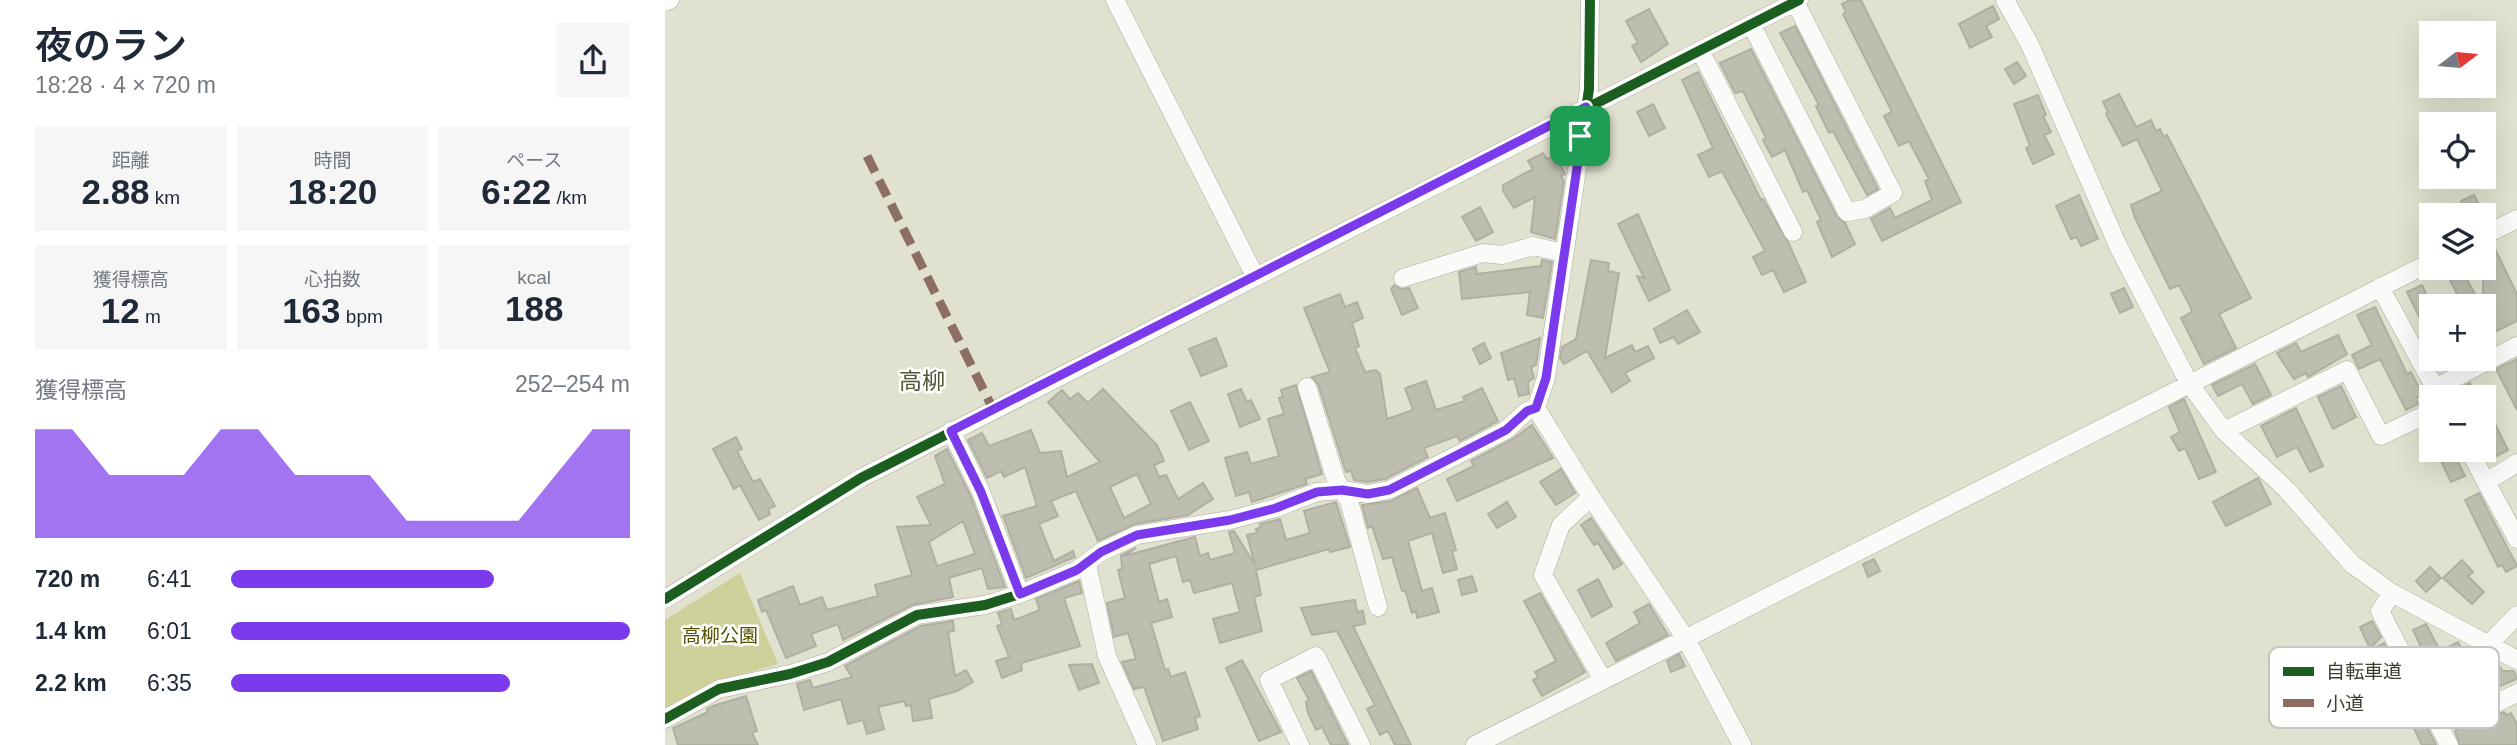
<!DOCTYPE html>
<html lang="ja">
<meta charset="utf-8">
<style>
:root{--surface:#fff;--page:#f6f6f7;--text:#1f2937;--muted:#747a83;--accent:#7c3aed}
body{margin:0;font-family:Helvetica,"Noto Sans JP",sans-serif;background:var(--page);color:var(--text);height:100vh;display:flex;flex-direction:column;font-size:26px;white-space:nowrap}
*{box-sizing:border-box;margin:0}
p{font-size:23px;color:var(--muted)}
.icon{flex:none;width:38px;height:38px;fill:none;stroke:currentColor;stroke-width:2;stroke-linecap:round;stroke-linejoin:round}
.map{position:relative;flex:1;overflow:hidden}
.drawer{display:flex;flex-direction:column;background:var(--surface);width:665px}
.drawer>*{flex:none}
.needle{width:46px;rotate:74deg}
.tools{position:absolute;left:1754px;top:21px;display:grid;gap:14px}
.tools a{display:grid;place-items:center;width:77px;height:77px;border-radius:0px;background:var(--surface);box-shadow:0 7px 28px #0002;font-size:35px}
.pin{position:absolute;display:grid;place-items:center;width:60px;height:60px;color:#fff;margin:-30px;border-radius:14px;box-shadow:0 4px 10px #0006}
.round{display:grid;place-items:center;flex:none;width:74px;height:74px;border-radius:0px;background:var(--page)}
.summary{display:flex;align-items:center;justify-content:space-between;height:119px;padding:0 35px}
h1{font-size:38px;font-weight:600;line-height:52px}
.metrics{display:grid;grid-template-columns:repeat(3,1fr);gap:10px;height:119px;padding:7px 35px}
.metrics div{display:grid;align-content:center;border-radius:0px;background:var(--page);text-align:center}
.metrics b{font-size:35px;font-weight:600}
.metrics small{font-size:19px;font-weight:400}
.metrics p{font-size:19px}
.chart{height:196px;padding:14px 35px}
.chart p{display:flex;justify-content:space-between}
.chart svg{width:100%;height:126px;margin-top:7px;fill:var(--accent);opacity:.7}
ul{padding:0 35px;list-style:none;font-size:23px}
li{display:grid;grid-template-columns:112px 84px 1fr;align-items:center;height:52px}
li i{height:18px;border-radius:9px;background:var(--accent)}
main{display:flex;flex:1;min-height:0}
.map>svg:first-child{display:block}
.green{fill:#ced099}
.building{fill:#bebeb0;stroke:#afb0a1;stroke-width:2;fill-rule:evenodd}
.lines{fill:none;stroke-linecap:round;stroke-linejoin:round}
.minor-casing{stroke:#acad9e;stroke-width:19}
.minor{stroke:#fafaf8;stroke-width:18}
.quiet{stroke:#8d6e63;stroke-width:9;stroke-dasharray:18 9;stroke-linecap:butt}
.cycleway-casing{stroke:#fff;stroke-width:15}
.cycleway{stroke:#1b5e20;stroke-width:10}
.route-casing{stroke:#fff;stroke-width:14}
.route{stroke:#7c3aed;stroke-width:9}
.labels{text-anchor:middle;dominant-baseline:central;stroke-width:5;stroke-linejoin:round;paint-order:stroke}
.park-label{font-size:19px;fill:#535300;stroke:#fff}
.quarter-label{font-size:23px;fill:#545637;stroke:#fff}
.key{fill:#fff;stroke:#c5c5c1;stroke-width:2}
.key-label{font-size:19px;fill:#3d3e30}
</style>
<main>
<section class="drawer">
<div class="summary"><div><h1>夜のラン</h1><p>18:28 · 4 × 720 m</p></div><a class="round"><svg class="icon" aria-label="share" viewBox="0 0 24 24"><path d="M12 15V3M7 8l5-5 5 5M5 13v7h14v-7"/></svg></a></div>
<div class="metrics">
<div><p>距離</p><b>2.88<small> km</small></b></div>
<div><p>時間</p><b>18:20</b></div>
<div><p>ペース</p><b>6:22<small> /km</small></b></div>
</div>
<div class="metrics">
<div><p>獲得標高</p><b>12<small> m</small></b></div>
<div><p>心拍数</p><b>163<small> bpm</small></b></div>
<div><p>kcal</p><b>188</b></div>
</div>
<div class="chart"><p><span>獲得標高</span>252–254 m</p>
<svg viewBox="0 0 160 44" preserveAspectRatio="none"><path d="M0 44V6L10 6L20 22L30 22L40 22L50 6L60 6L70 22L80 22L90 22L100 38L110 38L120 38L130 38L140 22L150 6L160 6V44z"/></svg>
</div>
<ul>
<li><b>720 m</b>6:41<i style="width:66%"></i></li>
<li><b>1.4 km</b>6:01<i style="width:100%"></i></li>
<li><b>2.2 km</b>6:35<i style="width:70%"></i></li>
</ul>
</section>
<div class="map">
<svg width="1852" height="745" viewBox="0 0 1852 745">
<rect width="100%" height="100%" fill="#e0e1ce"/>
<path class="green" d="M75,573L113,664L52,681L0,708V620Z"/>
<path class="building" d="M1185,0H1196L1296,202L1217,241L1206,219L1225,208L1230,218L1267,200L1260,181L1264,179L1244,141L1234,146L1219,116L1227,112L1178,14L1181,12L1177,4Z
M1328,6L1334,19L1321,26L1327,37L1305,48L1294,24Z
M984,9L1003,44L976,62L967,46L973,43L961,21Z
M1130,26L1213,189L1202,195L1168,131L1164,133L1151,106L1154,105L1115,33Z
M1086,49L1172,217L1180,223L1190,244L1167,257L1152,222L1156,220L1142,190L1138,192L1120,150L1107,157L1098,140L1101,138L1078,91L1070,93L1055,63Z
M1352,62L1361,76L1349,84L1340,69Z
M1033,72L1096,200L1098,199L1123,242L1141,282L1119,292L1108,270L1097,275L1088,257L1100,251L1057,171L1044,177L1033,155L1048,148L1017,80Z
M1454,94L1471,127L1486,120L1491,131L1495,129L1499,137L1502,135L1586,298L1554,314L1571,348L1539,364L1516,318L1527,312L1526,308L1514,285L1505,289L1470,218L1466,205L1497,191L1472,139L1458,146L1441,114L1443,112L1438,102Z
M1373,95L1381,115L1378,116L1386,132L1379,135L1389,154L1368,164L1361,148L1365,146L1349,104Z
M988,104L1000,128L984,136L972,112Z
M878,153L882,159L887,157L890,163L893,161L900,174L896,176L899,181L890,239L866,232L870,197L849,208L838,191V185L868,169L863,161Z
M1414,195L1433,239L1416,246L1412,237L1406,239L1391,206Z
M1809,195L1820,215H1803L1796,201Z
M815,207L828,232L811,241L797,217Z
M973,214L1005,290L984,301L972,276L979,278L953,224Z
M1830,249L1852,294V321L1818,338V254Z
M877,260L887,262L878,318L862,315L865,292L797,299L794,272L811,267L812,274L876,266Z
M926,260L944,263L943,271L954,273L940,358L967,345L970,352L983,346L989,358L960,373L965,381L947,392L922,351L899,364L895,358L897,347L911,339Z
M1796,268L1816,306H1798L1782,274Z
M729,285L736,289L744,288L753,308L737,315L726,289Z
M1757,285L1766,304V341L1742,292Z
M1459,288L1468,307L1455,313L1446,294Z
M675,294L680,307L692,302L698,318L687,323L694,346L690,348L700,372L711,370L715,374L722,419L748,410L740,388L761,381L771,410L800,401L798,397L817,388L833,421L795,441L792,436L759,448L763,457L720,479L703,482L689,480L686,471L681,472L679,466L653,384L647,377L665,372L639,308Z
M1710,307L1742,374L1746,372L1758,395L1751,398L1753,404L1741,410L1715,359L1694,369L1687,355L1707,345L1692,315Z
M1022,310L1035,332L1013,344L1009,337L995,343L989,329Z
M1673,335L1682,354L1643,377L1641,373L1629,379L1612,353L1631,343L1636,352Z
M551,338L562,366L536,376L524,349Z
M875,338L871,365L866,367L869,378L863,382L864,394L854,396L849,378L843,380L836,353Z
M819,343L826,358L815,364L808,349Z
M1852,359V410L1831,369Z
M1590,364L1606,395L1588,404L1577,384L1553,396L1547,385Z
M1805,383L1812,397H1798L1794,389Z
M631,385L657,474L640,479L642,484L587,502L584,492L571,496L560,458L582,452L586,464L614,456L603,419L619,414L614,398L618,397L616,390Z
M1676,386L1691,417L1668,429L1653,397Z
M438,389L492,445L499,461L489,465L494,477L501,475L513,499L538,483L548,499L523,515L470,524L433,541L411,491L386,501L393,516L374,524L389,561L408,551L410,557L361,578L338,516L372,506L360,467L339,477L336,471L322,478L303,440L317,433L324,446L366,430L375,453L396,451L402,477L435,462L383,402L397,390L405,399L413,393L423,403ZM472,474L486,504L459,518L445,487Z
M576,389L582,402L586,400L595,419L575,427L563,394Z
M1519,399L1551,472L1534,479L1520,448L1514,451L1506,437L1515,432L1504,407Z
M1818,400L1843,450L1832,456L1828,449L1824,451L1818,438Z
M525,402L544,441L524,450L506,411Z
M1631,408L1658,466L1645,472L1632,447L1612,457L1596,426Z
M867,425L888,458L792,501L782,479L809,466L806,461L846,440Z
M71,437L77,449L72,451L88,482L95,479L110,506L103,509L105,514L94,520L75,485L69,489L48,449Z
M282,449L306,497L340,587L323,589L317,568L284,578L288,597L247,605L178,640L173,624L146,634L151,646L121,658L107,624L101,610L97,612L93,600L128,586L135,605L157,597L162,610L213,596L210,585L247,575L232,527L266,525L252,497L280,484L270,456ZM298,521L310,554L272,566L264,542Z
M1771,450H1787L1800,476L1786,482Z
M896,469L910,493L891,505L875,482Z
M1593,478L1606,504L1561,526L1548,502Z
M752,488L765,518L780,513L791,550L787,551L792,569L778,573L767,533L743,541L757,591L767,588L774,612L752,618L751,611L747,613L740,590L737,591L727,557L718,559L707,526L703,528L697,505L726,501Z
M1814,493L1852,566L1841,572L1837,565L1833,567L1800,500Z
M671,502L685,547L665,552L664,549L591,570L596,595L589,597L597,631L555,643L548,619L575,612L567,583L529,593L525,580L518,582L511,556L484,564L494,602L502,599L507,617L486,623L500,670L503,669L506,677L520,672L535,716L530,718L533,729L498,741L479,687L469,689L457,662L471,659L463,633L449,637L442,603L460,598L453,570L457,569L456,555L471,548L459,556L530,537L535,556L543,553L545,560L570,553L564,532L569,531L590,565L582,535L592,533L591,529L596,527L595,524L615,519L621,540L645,533L639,511Z
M842,502L851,517L832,528L823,514Z
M926,518L957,564L949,569L933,543L929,545L916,525Z
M1209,559L1215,571L1203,577L1198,564Z
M1797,560L1808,572L1803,576L1819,592L1807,604L1778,578Z
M1765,567L1776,578L1761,592L1751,581Z
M807,576L812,591L797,595L793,580Z
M933,579L947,606L927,617L913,590Z
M414,581L417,593L399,598L415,646L356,663L357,670L337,678L331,661L344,657L332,626L337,624L333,613L346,609L349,620L375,610L371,599Z
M875,593L920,672L877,696L868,680L873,677L870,672L891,661L859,601Z
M690,600L692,612L698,611L700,624L688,626L746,745H730L723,731L715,735L702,709L710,705L672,631L647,635L636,608Z
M984,604L1003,635L951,661L941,643L975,623L969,612Z
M288,621L289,631L283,632L290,676L301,670L308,682L292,691L264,699L267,718L248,721L246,705L241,706L239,701L213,707L219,729L202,734L198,720L183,724L176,699L139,710L132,684L145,680L148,688L187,677L180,666L256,626Z
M1707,621L1716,637L1705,649L1695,627Z
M1761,624L1775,651L1793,642L1797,649L1803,647L1813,667L1830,661L1838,671H1849L1852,679L1802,700L1804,705L1800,713L1804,722L1811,724L1839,712L1841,715L1846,713L1852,724V745H1795L1790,731L1795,728L1748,630Z
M1719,643L1771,745H1757L1739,708L1736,709L1707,649Z
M1014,654L1020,666L1006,672L1002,661Z
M577,660L616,732L594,741L561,668Z
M427,664L434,683L414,690L404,665Z
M646,671L683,745H666L657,727L651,730L643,713L641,702L644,700L632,678Z
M81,696L92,731L87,733L93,745H13L8,728L43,712L42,709L48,706Z"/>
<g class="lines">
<defs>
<path id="minor" d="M450,0L590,276
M1340,0L1365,45L1454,248L1524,383L1559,431L1621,489L1687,564L1727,593L1852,660
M0,2L5,0
M1086,24L1182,212L1200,209L1228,193L1130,2
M1035,50L1128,232
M1818,236L1852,219
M738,278L818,253L837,255L868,246L899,253
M1715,287L1775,397
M642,387L671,480L684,501L713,607
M1770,388L1852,346
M871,408L926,497L1021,639L1077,745
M286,431L316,492L355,594
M1559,431L1682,370L1716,436L1766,412
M1804,450L1821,482L1852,463
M1821,482L1852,539
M926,497L896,525L878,575L938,680
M422,564L442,656L482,745
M1727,593L1715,611L1784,745
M0,599L196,478L1134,0
M1824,644L1852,615
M1811,713L1852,693
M0,719L54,689L125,674L163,662L252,615L320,605L355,594L412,570L436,552L472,535L565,520L611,508L652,492L677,490L703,494L724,490L841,430L862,411L871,408L881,378L924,89L925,0
M635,745L604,680L651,656L696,745
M810,745L1766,262"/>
</defs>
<use href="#minor" class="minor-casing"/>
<use href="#minor" class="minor"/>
<path class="quiet" d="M202,156L328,409"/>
<defs>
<path id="cycleway" d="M0,599L196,478L1134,0
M0,719L54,689L125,674L163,662L252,615L320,605L355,594L412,570L436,552L472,535L565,520L611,508L652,492L677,490L703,494L724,490L841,430L862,411L871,408L881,378L924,89L925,0"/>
</defs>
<use href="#cycleway" class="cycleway-casing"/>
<use href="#cycleway" class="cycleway"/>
</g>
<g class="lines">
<defs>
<path id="route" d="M921,107L881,378L871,408L862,411L841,430L724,490L703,494L677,490L652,492L611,508L565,520L472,535L436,552L412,570L355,594L316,492L286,431Z"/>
</defs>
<use href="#route" class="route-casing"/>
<use href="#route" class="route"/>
</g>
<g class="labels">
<g class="park-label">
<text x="55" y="635">高柳公園</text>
</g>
<g class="quarter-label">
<text x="257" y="381">高柳</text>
</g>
</g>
<rect x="1604" y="647" width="230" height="81" rx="10" class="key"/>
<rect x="1618" y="667" width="31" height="9" fill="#1b5e20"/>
<rect x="1618" y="699" width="31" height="8" fill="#8d6e63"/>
<g class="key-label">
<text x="1661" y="678">自転車道</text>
<text x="1661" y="710">小道</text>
</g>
</svg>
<div class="tools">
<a><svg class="needle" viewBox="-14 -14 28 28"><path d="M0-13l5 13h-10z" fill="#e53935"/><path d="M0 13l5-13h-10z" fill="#747a83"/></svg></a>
<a><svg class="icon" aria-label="locate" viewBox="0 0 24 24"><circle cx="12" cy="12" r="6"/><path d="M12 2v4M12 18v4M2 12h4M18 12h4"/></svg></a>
<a><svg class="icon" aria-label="layers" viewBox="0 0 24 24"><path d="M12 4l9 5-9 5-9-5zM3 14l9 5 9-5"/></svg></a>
<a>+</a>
<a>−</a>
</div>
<div class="pin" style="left:915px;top:136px;background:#1e9e55"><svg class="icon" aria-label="arrive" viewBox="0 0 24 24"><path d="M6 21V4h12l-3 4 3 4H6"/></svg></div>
</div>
</main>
